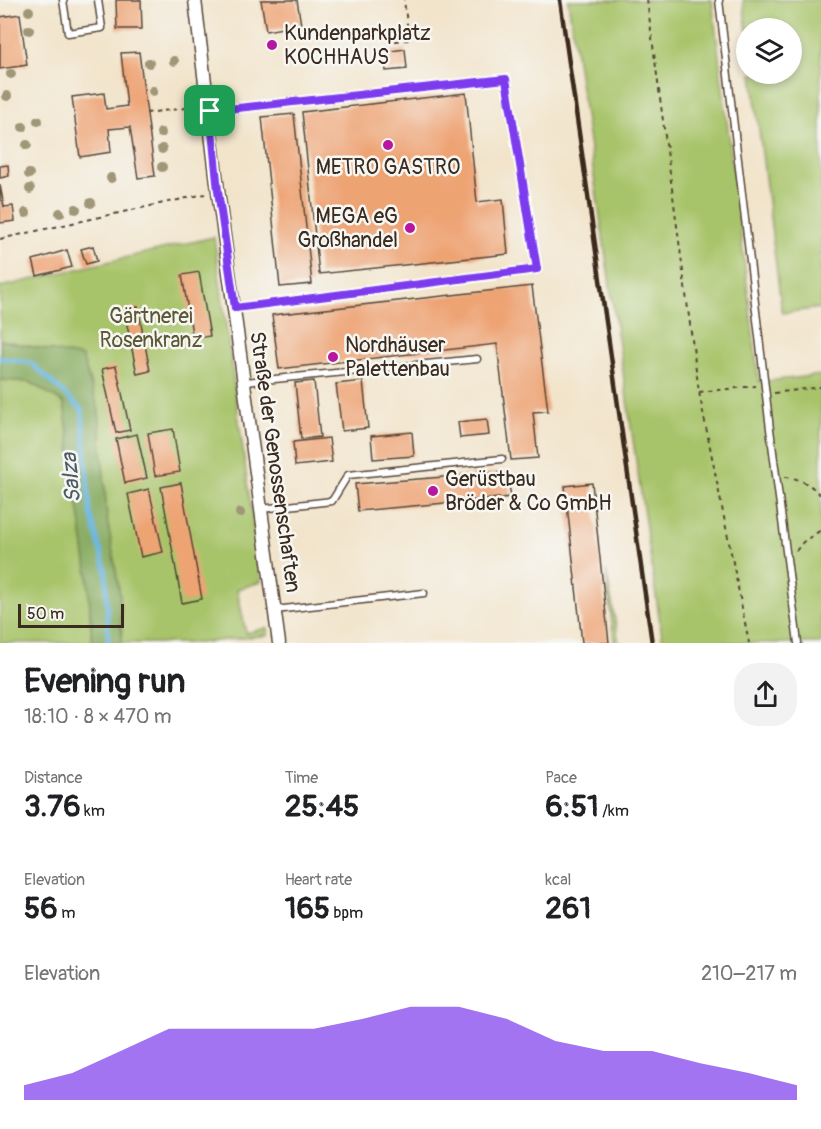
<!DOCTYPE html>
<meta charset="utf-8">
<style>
:root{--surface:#fff;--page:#f2f2f2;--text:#202124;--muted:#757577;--accent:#7c3aed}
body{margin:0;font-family:Pangolin,sans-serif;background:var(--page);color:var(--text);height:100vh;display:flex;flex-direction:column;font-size:22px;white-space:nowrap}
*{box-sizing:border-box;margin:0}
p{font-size:20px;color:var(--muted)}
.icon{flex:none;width:33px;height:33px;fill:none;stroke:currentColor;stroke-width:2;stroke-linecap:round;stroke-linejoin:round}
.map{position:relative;height:643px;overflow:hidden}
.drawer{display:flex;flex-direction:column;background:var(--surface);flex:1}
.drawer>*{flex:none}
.fabs{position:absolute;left:736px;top:18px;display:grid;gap:12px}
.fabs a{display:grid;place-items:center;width:66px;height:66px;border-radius:50%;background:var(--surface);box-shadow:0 3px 9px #0003;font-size:30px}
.scale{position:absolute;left:18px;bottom:15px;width:106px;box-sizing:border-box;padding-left:6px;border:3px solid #3b2a1e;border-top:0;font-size:16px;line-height:21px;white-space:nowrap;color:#3b2a1e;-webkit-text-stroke:4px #f6f6f2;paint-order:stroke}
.pin{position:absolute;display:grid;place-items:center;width:51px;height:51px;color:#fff;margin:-26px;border-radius:12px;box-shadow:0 3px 9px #0006}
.round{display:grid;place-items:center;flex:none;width:63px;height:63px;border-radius:24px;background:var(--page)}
.head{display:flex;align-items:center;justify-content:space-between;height:102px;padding:0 24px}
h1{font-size:33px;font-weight:700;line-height:45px}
.stats{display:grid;grid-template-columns:repeat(3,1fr);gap:9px;height:102px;padding:6px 24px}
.stats div{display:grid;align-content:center}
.stats b{font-size:30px;font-weight:700}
.stats small{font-size:16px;font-weight:400}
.stats p{font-size:16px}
.chart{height:168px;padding:12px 24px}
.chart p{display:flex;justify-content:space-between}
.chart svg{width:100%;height:108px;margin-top:6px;fill:var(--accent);opacity:.7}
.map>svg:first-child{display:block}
.green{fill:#a8c46b;stroke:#727744;stroke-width:1.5}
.forest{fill:#86aa5f;stroke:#606a3e;stroke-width:1.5}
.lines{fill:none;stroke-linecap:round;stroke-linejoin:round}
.stream{stroke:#65b4df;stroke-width:4.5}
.building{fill:#eea373}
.service-casing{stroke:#564638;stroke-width:9}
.minor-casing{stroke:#564638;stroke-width:15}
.path{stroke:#564638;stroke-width:2;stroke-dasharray:4.5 4.5;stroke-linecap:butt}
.service{stroke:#fff;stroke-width:6}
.minor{stroke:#fff;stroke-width:12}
.rail{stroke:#3b2a1e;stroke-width:4.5}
.tree{fill:#a09778}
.route-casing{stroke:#fff;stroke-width:12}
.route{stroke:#7c3aed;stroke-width:8}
.poi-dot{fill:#b5179e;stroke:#f6f6f2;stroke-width:2}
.labels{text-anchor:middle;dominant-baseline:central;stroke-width:5;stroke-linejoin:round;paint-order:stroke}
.poi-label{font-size:21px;fill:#3b2a1e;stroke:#f6f6f2;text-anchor:start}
.park-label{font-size:21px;fill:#5c5835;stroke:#f6f6f2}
.street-label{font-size:21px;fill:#3b2a1e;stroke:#f6f6f2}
.water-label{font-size:22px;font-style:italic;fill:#4a5a62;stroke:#f6f6f2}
</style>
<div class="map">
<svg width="821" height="643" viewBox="0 0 821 643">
<rect width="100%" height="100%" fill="#f6f6f2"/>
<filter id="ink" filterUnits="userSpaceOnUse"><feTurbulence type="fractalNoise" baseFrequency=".0167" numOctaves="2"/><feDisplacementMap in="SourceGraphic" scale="12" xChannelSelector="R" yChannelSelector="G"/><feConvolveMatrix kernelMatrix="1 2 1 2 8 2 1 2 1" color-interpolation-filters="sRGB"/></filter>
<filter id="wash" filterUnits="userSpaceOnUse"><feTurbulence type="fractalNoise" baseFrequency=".008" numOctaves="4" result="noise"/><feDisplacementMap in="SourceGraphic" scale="24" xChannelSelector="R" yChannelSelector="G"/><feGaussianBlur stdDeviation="1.35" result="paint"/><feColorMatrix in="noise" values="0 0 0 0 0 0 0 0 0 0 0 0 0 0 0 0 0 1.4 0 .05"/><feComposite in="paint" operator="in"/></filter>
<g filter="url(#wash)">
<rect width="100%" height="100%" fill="#f2e4cb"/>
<path class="green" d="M568,0H712L759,382L821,375V643H663Z
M743,0H821V308L782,313L752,74H792V28H747V32Z
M214,237L261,582L237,589L246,633L267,628L268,635L199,643H122L120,595L107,518L99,412L82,358L0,340V287Z
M0,380L30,382L64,403L88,576L92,643H0Z
M606,570L619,643H614Z"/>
<path class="forest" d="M0,340L82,357L99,411L107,518L120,595L122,643H92L88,576L64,403L30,382L0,380Z"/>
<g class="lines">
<path class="stream" d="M0,358L31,363L82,410L90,511L106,572L108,643"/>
</g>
<g id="blocks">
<path class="building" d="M116,0H141L142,29H117Z
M261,0H297L301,25L266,31Z
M20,14L27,65L0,69V17Z
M405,49L407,69L386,71L384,52Z
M139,52L155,176L138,178L130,127L109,129L111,152L80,157L72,97L104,93L106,109L127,106L121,53Z
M466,93L477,202L503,199L508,254L319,274L302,112Z
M294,114L312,284L280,287L262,117Z
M8,165L9,176L0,178V166Z
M0,185L4,207L13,206L15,221L0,223Z
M93,246L97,261L86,264L81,249Z
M67,250L72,267L37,276L33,260Z
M199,272L210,336L193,339L182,275Z
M532,286L548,411L533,412L538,458L511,460L497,344L279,369L272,315Z
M138,307L150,371L137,374L124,310Z
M116,366L130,430L116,433L102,369Z
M314,381L320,437L301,439L295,383Z
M363,381L368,428L342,431L336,384Z
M487,419L489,435L460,438L458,422Z
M173,429L180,472L155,476L148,433Z
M412,432L414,456L373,459L371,436Z
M137,434L147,478L125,483L116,439Z
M329,438L332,462L295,466L293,442Z
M507,472L511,497L358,511L355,484Z
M181,483L202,599L182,603L161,487Z
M592,483L609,643H582L565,486Z
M149,489L163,552L141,557L128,494Z"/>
</g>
</g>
<g filter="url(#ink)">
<use href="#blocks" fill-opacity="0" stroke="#564638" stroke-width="1.5"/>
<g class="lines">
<defs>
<path id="service" d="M63,0L68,33L102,28L98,0
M719,0L770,429L798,643
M210,111L506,79L537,269L235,308
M245,382L477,359
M261,509L332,501L348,475L502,459
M275,610L424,593"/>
<path id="minor" d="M195,0L218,191L279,643"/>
</defs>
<use href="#service" class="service-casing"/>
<use href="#minor" class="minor-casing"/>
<path class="path" d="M647,0L699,392L749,643
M395,41L409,40L404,0
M146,113L194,107
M0,239L205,194
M699,392L756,386
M774,393L821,387
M785,477C800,478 812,485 821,496
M796,551L803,542L821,530"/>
<use href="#service" class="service"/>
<use href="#minor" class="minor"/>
<path class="rail" d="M560,0L652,643"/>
</g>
<g class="tree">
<circle cx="29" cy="11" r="5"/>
<circle cx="29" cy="30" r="5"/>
<circle cx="174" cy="61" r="5"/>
<circle cx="149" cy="63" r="5"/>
<circle cx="11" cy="74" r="5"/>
<circle cx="153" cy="91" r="5"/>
<circle cx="7" cy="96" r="5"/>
<circle cx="38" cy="121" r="5"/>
<circle cx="23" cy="127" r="5"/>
<circle cx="161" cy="133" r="5"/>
<circle cx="27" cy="145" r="5"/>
<circle cx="162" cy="149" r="5"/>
<circle cx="162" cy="167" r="5"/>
<circle cx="29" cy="174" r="5"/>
<circle cx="111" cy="178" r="5"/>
<circle cx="30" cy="189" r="5"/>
<circle cx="91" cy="203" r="5"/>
<circle cx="76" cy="209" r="5"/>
<circle cx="26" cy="213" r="5"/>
<circle cx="60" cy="213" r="5"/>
<circle cx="240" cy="513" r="5"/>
</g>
</g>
<g class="lines" filter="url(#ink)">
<defs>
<path id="route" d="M506,79L537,269L235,308L218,191L210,111Z"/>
</defs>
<use href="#route" class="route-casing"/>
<use href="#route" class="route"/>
</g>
<g class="poi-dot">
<circle cx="272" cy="45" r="6"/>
<circle cx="388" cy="145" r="6"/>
<circle cx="410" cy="228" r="6"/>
<circle cx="333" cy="357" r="6"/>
<circle cx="433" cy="491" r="6"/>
</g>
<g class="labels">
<g class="poi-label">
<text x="284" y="33">Kundenparkplatz<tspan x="284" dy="24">KOCHHAUS</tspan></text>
<text x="388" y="167" text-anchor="middle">METRO GASTRO</text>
<text x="398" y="216" text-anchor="end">MEGA eG<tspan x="398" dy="24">Großhandel</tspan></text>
<text x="345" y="345">Nordhäuser<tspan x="345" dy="24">Palettenbau</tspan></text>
<text x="445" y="479">Gerüstbau<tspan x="445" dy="24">Bröder &amp; Co GmbH</tspan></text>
</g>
<g class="park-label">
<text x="151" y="316">Gärtnerei<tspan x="151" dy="24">Rosenkranz</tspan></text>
</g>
<g class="street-label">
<text transform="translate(275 462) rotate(82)">Straße der Genossenschaften</text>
</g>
<g class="water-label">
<text transform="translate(71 478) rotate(-95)">Salza</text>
</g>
</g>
</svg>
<div class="fabs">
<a><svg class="icon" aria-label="layers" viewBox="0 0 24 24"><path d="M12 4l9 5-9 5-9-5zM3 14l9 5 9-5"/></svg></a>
</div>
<div class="scale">50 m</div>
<div class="pin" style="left:210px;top:111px;background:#1e9e55"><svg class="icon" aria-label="arrive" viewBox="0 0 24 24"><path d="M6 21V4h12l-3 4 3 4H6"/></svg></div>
</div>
<section class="drawer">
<div class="head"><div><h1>Evening run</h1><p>18:10 · 8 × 470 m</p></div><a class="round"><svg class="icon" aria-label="share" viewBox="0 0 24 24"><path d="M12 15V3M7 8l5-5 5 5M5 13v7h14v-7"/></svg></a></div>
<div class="stats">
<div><p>Distance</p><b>3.76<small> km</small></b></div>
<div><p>Time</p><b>25:45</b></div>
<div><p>Pace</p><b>6:51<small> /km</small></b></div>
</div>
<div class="stats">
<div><p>Elevation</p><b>56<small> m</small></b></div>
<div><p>Heart rate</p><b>165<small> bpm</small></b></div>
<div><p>kcal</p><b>261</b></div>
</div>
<div class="chart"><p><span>Elevation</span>210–217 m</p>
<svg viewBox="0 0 160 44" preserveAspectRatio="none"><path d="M0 44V38L10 33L20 24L30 15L40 15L50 15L60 15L70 11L80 6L90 6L100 11L110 20L120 24L130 24L140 29L150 33L160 38V44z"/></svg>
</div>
</section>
